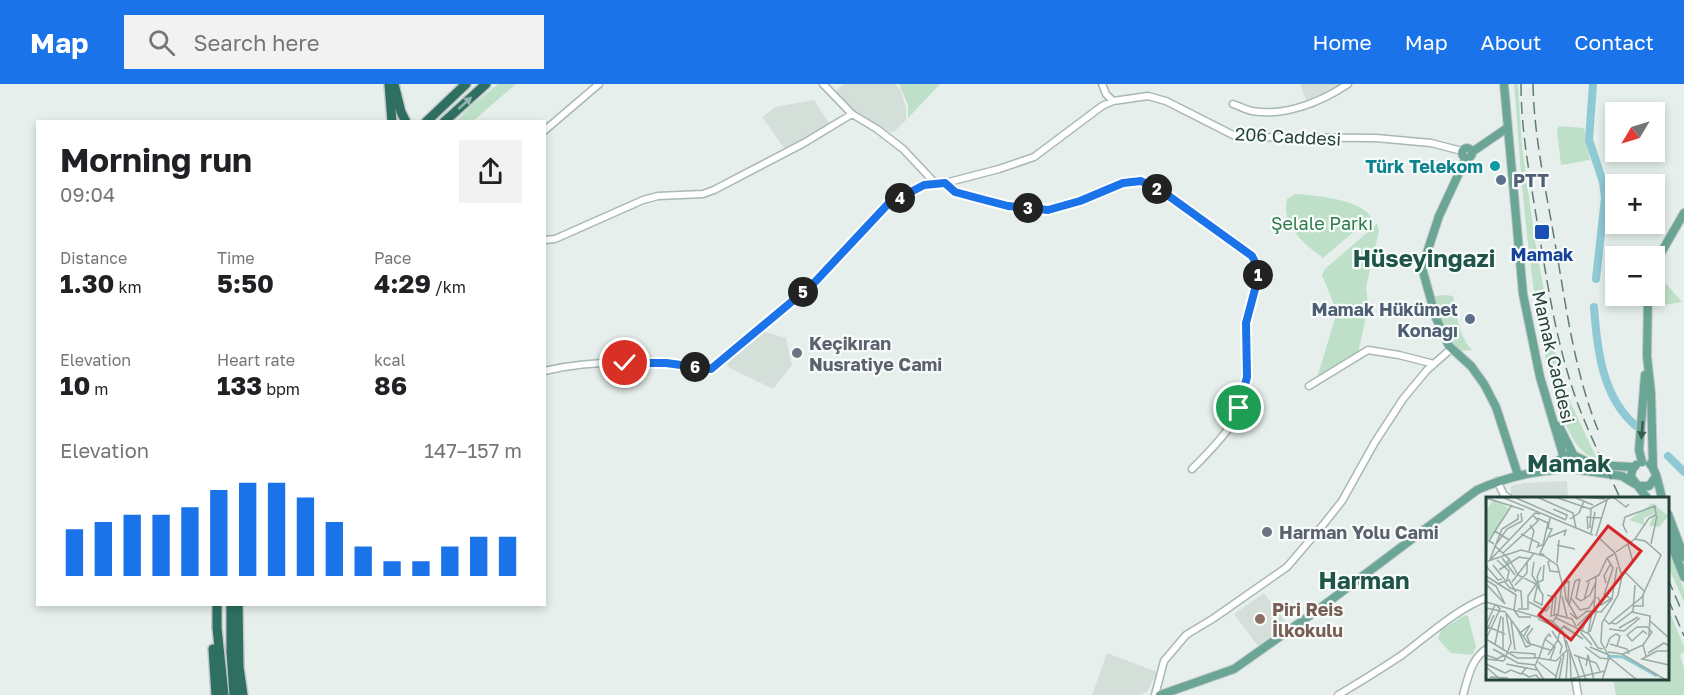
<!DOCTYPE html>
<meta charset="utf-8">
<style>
:root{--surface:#fff;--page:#f2f2f2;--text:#202124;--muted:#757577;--accent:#1a73e8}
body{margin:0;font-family:"Golos Text",sans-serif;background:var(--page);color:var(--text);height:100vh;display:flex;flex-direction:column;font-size:22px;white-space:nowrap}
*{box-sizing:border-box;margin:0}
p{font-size:20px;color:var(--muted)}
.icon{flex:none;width:33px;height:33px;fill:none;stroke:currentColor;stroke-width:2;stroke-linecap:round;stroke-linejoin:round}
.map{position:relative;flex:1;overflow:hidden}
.side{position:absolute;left:36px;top:36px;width:510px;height:486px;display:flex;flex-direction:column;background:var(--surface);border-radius:0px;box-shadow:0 3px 9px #0003}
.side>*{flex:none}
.needle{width:39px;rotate:232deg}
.tools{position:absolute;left:1605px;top:18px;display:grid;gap:12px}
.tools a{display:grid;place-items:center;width:60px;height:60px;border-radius:0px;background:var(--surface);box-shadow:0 3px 9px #0003;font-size:30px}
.pin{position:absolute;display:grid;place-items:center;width:51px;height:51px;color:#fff;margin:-26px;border:3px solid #fff;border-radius:50%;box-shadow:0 2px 6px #0007}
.km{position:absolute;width:30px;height:30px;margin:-15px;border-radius:50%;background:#222;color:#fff;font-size:16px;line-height:30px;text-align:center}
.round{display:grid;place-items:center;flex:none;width:63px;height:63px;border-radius:0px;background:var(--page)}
.head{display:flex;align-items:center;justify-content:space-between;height:102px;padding:0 24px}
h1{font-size:33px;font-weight:700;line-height:45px}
.metrics{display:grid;grid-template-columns:repeat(3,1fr);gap:9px;height:102px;padding:6px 24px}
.metrics div{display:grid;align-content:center}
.metrics b{font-size:26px;font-weight:700}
.metrics small{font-size:16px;font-weight:400}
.metrics p{font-size:16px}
.chart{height:168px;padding:12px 24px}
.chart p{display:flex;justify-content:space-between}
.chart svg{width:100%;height:108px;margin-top:6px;stroke:var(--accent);stroke-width:6}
header{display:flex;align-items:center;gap:36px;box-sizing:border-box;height:84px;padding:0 30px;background:var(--accent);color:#fff}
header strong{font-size:28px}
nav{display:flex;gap:33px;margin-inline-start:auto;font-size:21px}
.search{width:420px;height:54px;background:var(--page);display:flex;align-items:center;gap:15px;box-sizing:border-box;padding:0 21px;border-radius:0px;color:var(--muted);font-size:22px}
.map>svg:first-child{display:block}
.built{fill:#d4dfda}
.green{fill:#bfe0c8}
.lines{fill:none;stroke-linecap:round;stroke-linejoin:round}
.river{stroke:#8ec9d4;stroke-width:8}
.minor-casing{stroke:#a8b8b2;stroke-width:9}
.major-casing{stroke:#c2cac8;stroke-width:10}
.highway-casing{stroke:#c2cac8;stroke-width:12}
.minor{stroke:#fff;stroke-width:6}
.major{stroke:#6aa596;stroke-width:8}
.highway{stroke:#2f6f62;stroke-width:9}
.rail{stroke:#5f7d75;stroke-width:1.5;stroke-dasharray:12 6;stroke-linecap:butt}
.oneway{fill:#93b5ae}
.oneway2{fill:#365b51}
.route-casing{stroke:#fff;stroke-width:12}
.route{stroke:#1a73e8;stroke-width:8}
.culture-dot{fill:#0f9aa8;stroke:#f7fbf9;stroke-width:2}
.service-dot{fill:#5c6f8a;stroke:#f7fbf9;stroke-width:2}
.transit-dot{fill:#1a4fb4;stroke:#f7fbf9;stroke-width:2}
.worship-dot{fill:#6b7280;stroke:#f7fbf9;stroke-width:2}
.education-dot{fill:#8d6e63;stroke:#f7fbf9;stroke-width:2}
.labels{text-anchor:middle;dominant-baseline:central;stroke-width:4.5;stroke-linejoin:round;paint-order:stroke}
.street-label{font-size:18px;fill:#24423a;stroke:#f7fbf9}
.culture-label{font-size:18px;font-weight:bold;fill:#0d838f;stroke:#f7fbf9;text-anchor:end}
.service-label{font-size:18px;font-weight:bold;fill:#4e5e75;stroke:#f7fbf9;text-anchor:start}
.park-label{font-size:18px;fill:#2d7a4b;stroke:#f7fbf9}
.transit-label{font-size:18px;font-weight:bold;fill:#164399;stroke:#f7fbf9}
.worship-label{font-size:18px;font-weight:bold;fill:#5b616d;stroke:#f7fbf9;text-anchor:start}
.education-label{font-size:18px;font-weight:bold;fill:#785e54;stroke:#f7fbf9;text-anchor:start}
.district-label{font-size:24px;font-weight:bold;fill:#1f5548;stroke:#f7fbf9}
.inset-river{fill:none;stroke:#8ec9d4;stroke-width:3}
.inset-road{fill:none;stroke:#98aaa4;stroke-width:1.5}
.view{fill:#d62828;fill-opacity:0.15;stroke:#d62828;stroke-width:3}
.inset-edge{fill:none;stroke:#24423a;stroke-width:3}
</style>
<header>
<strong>Map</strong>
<div class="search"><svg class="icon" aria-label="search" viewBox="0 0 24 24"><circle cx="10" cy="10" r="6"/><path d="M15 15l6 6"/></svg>Search here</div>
<nav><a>Home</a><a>Map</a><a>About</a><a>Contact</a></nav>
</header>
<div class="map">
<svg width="1684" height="611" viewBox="0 0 1684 611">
<rect width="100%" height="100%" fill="#e6efeb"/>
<path class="built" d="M843,0H896L901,7L906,24V36L895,47L890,48L847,22L835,8Z
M1300,0H1341L1332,6L1306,16Z
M814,16L829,39L801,57L784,64L762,33L775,23Z
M762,247L786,254L792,281L773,305L730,284L725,279Z
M1567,397L1568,414H1515L1511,412V402L1524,399Z
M1264,509L1287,540L1258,562L1234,530Z
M1107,569L1157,588L1147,608L1139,611H1092Z"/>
<path class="green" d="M498,0H516L473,37H457L471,22Z
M899,0H940L908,34V21Z
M1514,0H1518L1522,63L1535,157L1557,279L1567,311L1597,375C1533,363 1520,59 1514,0Z
M1559,42L1584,44L1590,76L1561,81L1557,46Z
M1295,110C1314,111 1360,115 1371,133L1323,174C1303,159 1281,142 1287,115Z
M1377,140L1379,147L1366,203L1368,220L1366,233L1358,269L1317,294L1337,228L1322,191L1325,185Z
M1662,195L1682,218L1656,222L1654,218Z
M1445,211L1453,212C1457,231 1458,251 1472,266L1459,267C1447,250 1437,232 1435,212Z
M1668,462L1684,506V518L1668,482Z
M1668,524L1684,562V568L1680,571L1684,584V611H1616L1613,595L1668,594Z
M1465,531L1468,532L1476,563L1472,571L1451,569L1438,555L1441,546Z"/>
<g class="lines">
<path class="river" d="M1593,0L1589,56L1603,98L1605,114L1596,195
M1594,223C1597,265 1602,313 1636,342
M1668,372L1684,388"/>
<defs>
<path id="minor" d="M823,0L852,30L877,45L903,65L936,100
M1102,0L1106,10L1113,17
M1233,20C1239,22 1246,26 1252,27C1284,33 1321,18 1348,0
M544,47L599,0
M945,99L955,108L981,115L1008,121L1048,126L1080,117L1123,99L1141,97L1166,110L1252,172C1254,175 1257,180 1258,184C1261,198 1249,223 1246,238C1243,255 1249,275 1247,293C1243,335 1220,357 1192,385
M544,156L555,155L643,116L658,112L703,110L714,106L804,59L852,30
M544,287C599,274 656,278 711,285L814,199L888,120L924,101L945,99L999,85L1034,73L1102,22L1113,17L1148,12L1166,17L1237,53L1376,54L1431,59L1462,67
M1309,302L1368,266L1399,271L1434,280
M1497,397L1504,411L1509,414
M1575,594L1578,611
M1155,611L1164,577L1186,551L1214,534L1287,483L1323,441L1342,417L1375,358L1403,315L1427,286L1452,264
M1338,611C1360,598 1381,585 1402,571C1430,550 1455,526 1488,513
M1463,611C1468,594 1471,574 1488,564"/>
<path id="major" d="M1504,0L1523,210L1540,293L1564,374
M1462 69a5 5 0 1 1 10 0a5 5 0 1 1-10 0Z
M1472,68L1507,44
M1466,74L1439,132L1422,184L1436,234L1449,262L1471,282L1484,300L1496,323L1518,391
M1654,188L1661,169L1684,129
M1648,212L1647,272L1651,309L1653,383
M1559,342L1573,370
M1642,378L1639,366L1645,291
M1650,380C1657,387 1659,404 1662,414
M1636,381L1632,386L1631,393L1638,402H1649L1655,394
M1543,384L1571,370L1594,381L1633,383
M1573,385L1622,392L1635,400
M1638,402L1647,414
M1668,430L1684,473
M1668,452L1684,493
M1160,611L1234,585L1319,525L1477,406C1508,392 1536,386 1570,385"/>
<path id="highway" d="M389,0L392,38
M394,0L401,28L406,38
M426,38L466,0
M444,38L486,0
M217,520V544L224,611
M231,520V568L234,611
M238,520L239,583L243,611
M213,565L216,611"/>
</defs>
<use href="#minor" class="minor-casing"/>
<use href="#major" class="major-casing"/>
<use href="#highway" class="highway-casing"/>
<use href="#minor" class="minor"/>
<use href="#major" class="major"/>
<use href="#highway" class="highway"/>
<path class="rail" d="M1521,0C1521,44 1529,88 1536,131C1546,190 1554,249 1573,306C1585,343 1604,379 1620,414
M1533,0C1534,53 1546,106 1555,159C1566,221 1574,287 1598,346
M1668,495L1680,523
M1668,515L1684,552"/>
</g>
<defs><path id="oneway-solid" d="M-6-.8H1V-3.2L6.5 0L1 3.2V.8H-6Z" transform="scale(1.5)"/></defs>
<use class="oneway" href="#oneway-solid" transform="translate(465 19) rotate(-42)"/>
<use class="oneway2" href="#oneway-solid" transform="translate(1642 346) rotate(95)"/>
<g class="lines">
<defs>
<path id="route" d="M625,279H666L711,285L814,199L888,120L924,101L945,99L955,108L981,115L1008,122L1048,126L1080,117L1123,99L1141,97L1166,110L1252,172L1258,184V194L1246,239L1247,293L1239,324"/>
</defs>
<use href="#route" class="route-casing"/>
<use href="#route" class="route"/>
</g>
<circle class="culture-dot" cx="1495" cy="82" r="6"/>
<g class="service-dot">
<circle cx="1501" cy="96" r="6"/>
<circle cx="1470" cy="235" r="6"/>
</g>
<rect class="transit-dot" x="1534" y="140" width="16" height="16" rx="3"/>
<g class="worship-dot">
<circle cx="797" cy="269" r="6"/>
<circle cx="1267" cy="448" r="6"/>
</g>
<circle class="education-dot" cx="1260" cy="535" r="6"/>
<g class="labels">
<g class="street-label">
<text transform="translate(1288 52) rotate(3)">206 Caddesi</text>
<text transform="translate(1554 273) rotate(77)">Mamak Caddesi</text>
</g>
<g class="culture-label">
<text x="1483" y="82">Türk Telekom</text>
</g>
<g class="service-label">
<text x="1513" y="96">PTT</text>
<text x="1458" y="225" text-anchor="end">Mamak Hükümet<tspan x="1458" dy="21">Konağı</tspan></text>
</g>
<g class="park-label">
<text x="1322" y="139">Şelale Parkı</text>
</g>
<g class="transit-label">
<text x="1542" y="170">Mamak</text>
</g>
<g class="worship-label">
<text x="809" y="259">Keçikıran<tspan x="809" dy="21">Nusratiye Cami</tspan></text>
<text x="1279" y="448">Harman Yolu Cami</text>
</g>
<g class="education-label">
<text x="1272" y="525">Piri Reis<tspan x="1272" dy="21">İlkokulu</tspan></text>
</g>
<g class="district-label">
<text x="1424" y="173">Hüseyingazi</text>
<text x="1569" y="378">Mamak</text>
<text x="1364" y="495">Harman</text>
</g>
</g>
<g transform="translate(1486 413)">
<rect width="183" height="183" fill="#e6efeb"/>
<path d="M7,3L23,11L2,46L0,63V14ZM167,6L182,19L173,30L163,29L168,17L158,21V28L143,23Z" fill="#bfe0c8"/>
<path class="inset-river" d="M121,159L137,160L171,179"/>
<path class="inset-road" d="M16,0L107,38M28,0L80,23M51,0L87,16L90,31M69,0L104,12L126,0M96,0L119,2M127,0L140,10L143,7M0,1L38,13M90,1L107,8M67,12L81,18L80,22M51,21L62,26L57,48L52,49M84,22L93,16L98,4M104,31L105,12M102,32L101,20L115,21M9,34L26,8M105,36L109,15M35,37L53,46L51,51M110,39L122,0M63,40L80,33L78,39M112,40L129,56L136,79L132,98L116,126L115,145L124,161L151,183M8,47L3,44L9,34L23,43M142,47L147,65L139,75L159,95M165,47L171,19M71,48L89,52M43,54L48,34L44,28M130,55L149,42L163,21L170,18L169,9L139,20L137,28L141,36M17,56L52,24L47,18M58,58L54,56L66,32L62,31L64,21M16,61L29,78M4,62L16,32L32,22V17M23,62L32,78L50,87M11,63L23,74L21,83M65,63L62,65L64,74L73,75M2,64L35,53L58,59L71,68M3,64L49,16L54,17M21,66L23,62L9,49L21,32L36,24L35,16M71,66L73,43M7,68L19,83M0,69L12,83L16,82M13,73L33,60L45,62M0,79L30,98L28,113M94,82L90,101L95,104M0,83L10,89L19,107M18,84L24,91L35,94L36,111M26,85L48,56M53,85L57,83L58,68M100,85L113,78L121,61L128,57M120,86L118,79L125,66M0,87L19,107M11,87L23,83L30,95M50,87L57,98L56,108L48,104L51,90M29,88L41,76V64M54,94L51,80L55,70M61,98L67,100L65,119L72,117M118,98L127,71L121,61M76,99L81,120M112,100L115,108L126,101L131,70M85,101L94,113L103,111L110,100M80,102L91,121M80,102L78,87L83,84M98,103L103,85M95,104L104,98L110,85M0,105L66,124M43,105L60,114L64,109M82,106L83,84M83,109L89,84L94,82M147,109H157V98M0,111L20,115M32,112H42V99L51,86L46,78L48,65M28,113L33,120H45M146,115L164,119L163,139M20,116L42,146L64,153M84,116L91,122L101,114L115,115L126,102L118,98M68,118L70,99M71,118L86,122L90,129M102,119L95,136L106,148M17,120V152M70,121L103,137L112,151L117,152M52,122L72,131M118,122L123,127L156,100L175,58L159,44L149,42M25,123L29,153M164,124L183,141M66,126L72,117L76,86L71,67M125,126L130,127L147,114L149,88M0,128L9,108M0,129L19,137M30,129L40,150L45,148M91,129L108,112L110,80M78,130L97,142M133,131L152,120M75,132L78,129L96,141M123,132L138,134L154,121M66,134L76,149L74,157M0,135L8,118M104,135L111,113M34,136L44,128L38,139M102,137L106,115M161,137L157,134L146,144L141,138L151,130H162M0,142L14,112L11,109M0,142L31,161H52M59,142L69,150L64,163M80,143L94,183M9,147L15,119M44,147L41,139L47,131M124,147L141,152L143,157M157,148L166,135L162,131M99,150L114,161L124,162M104,150L123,158M120,151L124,141L130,137L134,139L131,149M7,152L32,166L50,168M183,154H171L156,162L183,168M24,155L49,157V161M122,155L136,157L180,183M84,156L85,181M162,156L178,146L183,149M137,157L157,148L160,159M0,158L11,162L18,158M62,158L72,143L74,133M88,158L110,166L114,174M92,159L100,183M52,161L70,164L81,153L77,135L67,125M53,161L59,142L63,137L65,140M0,162L18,164M52,162L49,169L58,183M18,164L25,146L20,116M52,165L71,180M0,167L19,176M20,167L51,173M100,169L102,158L108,183M0,170L15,183M19,176L25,173L35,177L41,170M36,176L43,180L50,178L54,183M4,180L22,181M84,182L119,174M69,183L75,161M73,183L78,157M80,183L82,153M116,183L123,161"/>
<path class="view" d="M122,29L155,54L85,143L53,118Z"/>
<rect width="183" height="183" class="inset-edge"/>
</g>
</svg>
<div class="tools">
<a><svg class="needle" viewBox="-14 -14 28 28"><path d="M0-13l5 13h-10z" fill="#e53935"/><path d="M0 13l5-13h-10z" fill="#757577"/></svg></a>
<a>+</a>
<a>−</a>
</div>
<div class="pin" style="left:1239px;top:324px;background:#1e9e55"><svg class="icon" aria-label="arrive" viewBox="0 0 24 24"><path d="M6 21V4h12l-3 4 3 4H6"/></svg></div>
<div class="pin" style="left:625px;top:279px;background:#d93025"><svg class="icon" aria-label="check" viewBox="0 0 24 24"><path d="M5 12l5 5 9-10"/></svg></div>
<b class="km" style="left:1258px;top:191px">1</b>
<b class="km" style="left:1157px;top:105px">2</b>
<b class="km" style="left:1028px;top:124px">3</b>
<b class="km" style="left:900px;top:114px">4</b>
<b class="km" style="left:803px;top:208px">5</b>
<b class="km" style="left:695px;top:283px">6</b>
<section class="side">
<div class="head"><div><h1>Morning run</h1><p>09:04</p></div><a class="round"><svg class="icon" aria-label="share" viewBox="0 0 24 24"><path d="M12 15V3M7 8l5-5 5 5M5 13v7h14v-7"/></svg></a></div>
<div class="metrics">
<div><p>Distance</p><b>1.30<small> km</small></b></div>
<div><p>Time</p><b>5:50</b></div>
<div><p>Pace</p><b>4:29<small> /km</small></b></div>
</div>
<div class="metrics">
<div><p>Elevation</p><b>10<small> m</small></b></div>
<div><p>Heart rate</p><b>133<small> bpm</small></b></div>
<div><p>kcal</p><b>86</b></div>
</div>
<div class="chart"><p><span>Elevation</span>147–157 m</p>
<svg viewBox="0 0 160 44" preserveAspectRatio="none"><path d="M5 44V25M15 44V22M25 44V19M35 44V19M45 44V16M55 44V9M65 44V6M75 44V6M85 44V12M95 44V22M105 44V32M115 44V38M125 44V38M135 44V32M145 44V28M155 44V28"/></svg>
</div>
</section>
</div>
